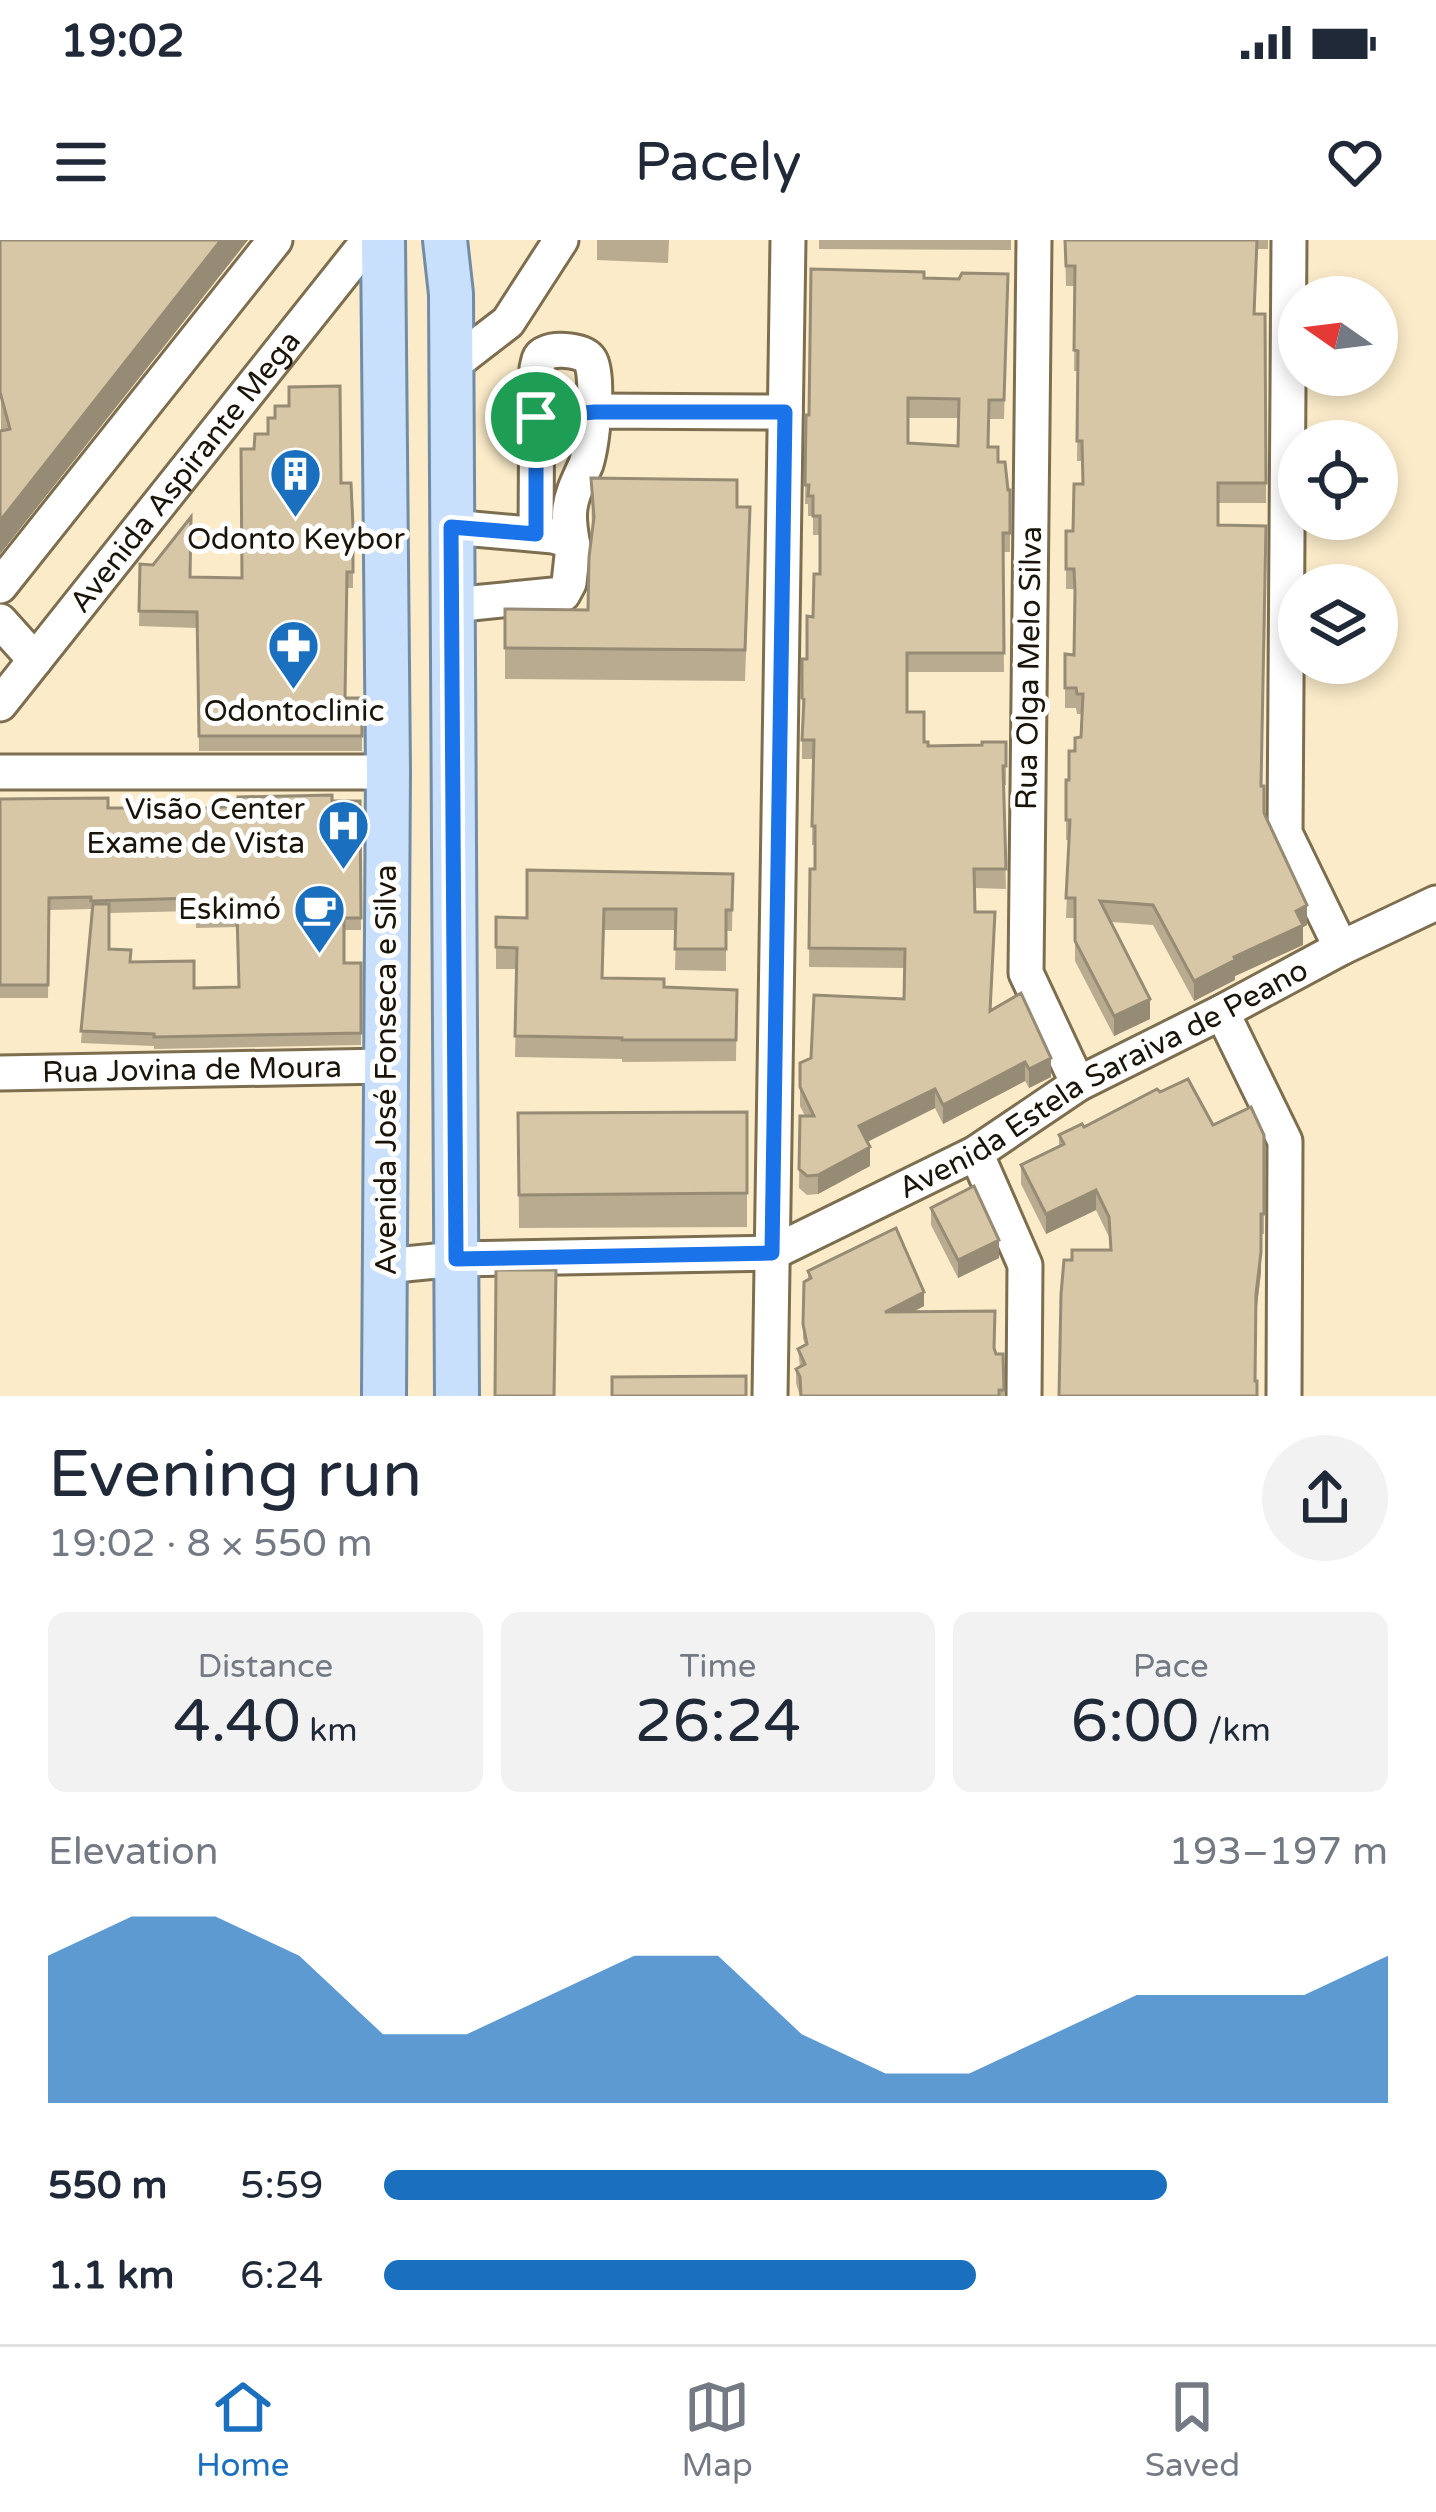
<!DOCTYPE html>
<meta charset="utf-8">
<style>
:root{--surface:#fff;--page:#f2f2f3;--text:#1f2937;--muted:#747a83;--line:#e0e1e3;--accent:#1a70be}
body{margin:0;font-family:"Varela Round",sans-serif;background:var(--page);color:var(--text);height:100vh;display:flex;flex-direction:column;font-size:45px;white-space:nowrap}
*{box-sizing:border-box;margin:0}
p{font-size:39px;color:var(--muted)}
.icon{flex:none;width:66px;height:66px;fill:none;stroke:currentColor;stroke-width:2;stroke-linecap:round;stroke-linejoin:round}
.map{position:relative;height:1156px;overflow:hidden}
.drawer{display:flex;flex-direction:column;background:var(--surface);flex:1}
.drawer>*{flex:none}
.needle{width:78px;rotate:284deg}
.buttons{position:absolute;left:1278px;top:36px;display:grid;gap:24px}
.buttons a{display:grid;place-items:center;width:120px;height:120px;border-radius:50%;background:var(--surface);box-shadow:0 6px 18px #0003;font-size:60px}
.pin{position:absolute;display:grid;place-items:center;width:102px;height:102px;color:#fff;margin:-51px;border:6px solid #fff;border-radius:50%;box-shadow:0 3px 12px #0007}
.round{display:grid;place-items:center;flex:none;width:126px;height:126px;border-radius:63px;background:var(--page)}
.head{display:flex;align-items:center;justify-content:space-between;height:204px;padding:0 48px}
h1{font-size:66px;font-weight:600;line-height:90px}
.figures{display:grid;grid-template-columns:repeat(3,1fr);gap:18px;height:204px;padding:12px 48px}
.figures div{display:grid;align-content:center;border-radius:18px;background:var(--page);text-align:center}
.figures b{font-size:60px;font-weight:600}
.figures small{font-size:33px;font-weight:400}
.figures p{font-size:33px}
.chart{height:336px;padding:24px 48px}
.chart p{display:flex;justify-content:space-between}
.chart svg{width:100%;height:216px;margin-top:12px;fill:var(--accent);opacity:.7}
ul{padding:0 48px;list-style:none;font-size:39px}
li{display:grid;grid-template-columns:192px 144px 1fr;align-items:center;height:90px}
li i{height:30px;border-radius:15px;background:var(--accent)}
.status{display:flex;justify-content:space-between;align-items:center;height:84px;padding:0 60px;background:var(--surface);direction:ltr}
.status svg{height:33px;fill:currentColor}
header{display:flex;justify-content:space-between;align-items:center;height:156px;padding:0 48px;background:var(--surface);font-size:54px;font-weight:600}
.tabs{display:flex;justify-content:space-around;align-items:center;height:168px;border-top:3px solid var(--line);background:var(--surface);font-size:33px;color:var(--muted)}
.tabs a{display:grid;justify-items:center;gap:6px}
.tabs .on{color:var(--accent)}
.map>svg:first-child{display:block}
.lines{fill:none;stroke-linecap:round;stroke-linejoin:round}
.minor-casing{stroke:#7c6e4f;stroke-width:39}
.major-casing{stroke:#738ca5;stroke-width:48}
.minor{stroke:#fff;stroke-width:33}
.major{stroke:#c8e0fb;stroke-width:42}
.wall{fill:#b9ab8f;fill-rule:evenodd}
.shaded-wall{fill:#968b74}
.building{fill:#d7c7a6;stroke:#968b74;stroke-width:3;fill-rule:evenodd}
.route-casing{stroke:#fff;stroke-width:24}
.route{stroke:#1a73e8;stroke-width:15}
.labels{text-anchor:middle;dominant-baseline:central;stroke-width:10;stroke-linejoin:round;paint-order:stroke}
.street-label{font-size:30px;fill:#1a1508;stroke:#fff}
.poi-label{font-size:30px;fill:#1a1508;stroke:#fff}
</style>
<div class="status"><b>19:02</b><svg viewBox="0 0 49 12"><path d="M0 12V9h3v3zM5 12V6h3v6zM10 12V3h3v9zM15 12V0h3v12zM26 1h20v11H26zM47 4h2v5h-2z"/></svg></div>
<header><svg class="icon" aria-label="menu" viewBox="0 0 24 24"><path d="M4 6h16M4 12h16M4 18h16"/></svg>Pacely<svg class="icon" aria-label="heart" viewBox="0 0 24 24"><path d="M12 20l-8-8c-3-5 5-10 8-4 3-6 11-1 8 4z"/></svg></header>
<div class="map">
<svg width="1436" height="1156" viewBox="0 0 1436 1156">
<rect width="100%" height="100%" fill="#fbebc9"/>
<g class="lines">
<defs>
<g id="minor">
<path d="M1034,0L1026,733L1078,844"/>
<path d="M1289,0L1285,593L1341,708"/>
<path d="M451,126L508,82L561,0"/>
<path d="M536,177L595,171L785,172"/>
<path d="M451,287L553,296L564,299L573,306L569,343L563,354L452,365"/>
<path d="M536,294L537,128C539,121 538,116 546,113C556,108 584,110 590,120C600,136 592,205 586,224C580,238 572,252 570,268C568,281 571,294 573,306"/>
<path d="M0,346L275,0"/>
<path d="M0,381L35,420"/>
<path id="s1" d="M0,464L369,0"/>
<path d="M0,532H388"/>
<path d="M1222,772L1285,901L1284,1156"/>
<path id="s2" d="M0,833L386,826"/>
<path d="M976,913L1025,1025L1024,1156"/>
<path id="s3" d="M385,1026L456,1019L772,1013L976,913L1078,844L1222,772L1341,708L1436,663"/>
<path d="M770,1156L788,0"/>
</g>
<path id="major" d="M383,0L388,532L384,1156
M445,0L451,54L457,1156"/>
</defs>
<use href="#minor" class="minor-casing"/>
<use href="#major" class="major-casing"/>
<use href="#minor" class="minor"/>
<use href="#major" class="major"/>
</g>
<path class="wall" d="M0,0H248L0,314L1,191Z
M597,0H669L668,23L597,20Z
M819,0H1011V10L819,9Z
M1065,0H1268V9H1257L1255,74H1265L1266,263H1218V285L1261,546L1264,573L1307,685L1303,687V705L1235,736V740L1194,761L1153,685L1111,682L1150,779L1114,796L1075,721V678H1066L1069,600H1066V540H1069L1075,511L1081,497L1082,474H1077L1076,468H1065V414L1074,415V349H1066V291H1073L1082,244V221H1077L1078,131H1074L1075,46H1066Z
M1008,34L1004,179H989V207L998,222L1008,250H1010V312H1003L1004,432H907V472L924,502L928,506L982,505L1006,502V545H1003L1006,649L975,648V672L995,691L991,770L1051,837L1029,848L1025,841L943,884L935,868L867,902L870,926L818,954L807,955L799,948L800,876H805L800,866V823L904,759L905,728L809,727L810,629H815V605H812L813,519H802V458L820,334V295H813V276H808V264H805L806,175H809L924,38L959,39ZM908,178H959L958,206L908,203Z
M591,238L737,267L750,299L745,441L505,439V369L588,370L592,289Z
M341,243L353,286V348H347L345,458H362V511H199L197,388L139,386L140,324L190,337L242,338Z
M0,559L108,568L149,578L194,576L332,561H360L361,690H344V723H361V805L154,809V806L81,803L91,669L49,670L48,758H0ZM195,671L196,688L237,687L239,747L194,748L130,722L109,709V673Z
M733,634L732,691H726V731L675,730L676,690H604L603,738L664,747L737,750L736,821L622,822V819L515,817L517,729H496V677L527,678Z
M1160,852L1213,885L1264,895V994H1261V1032L1256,1074L1255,1141L1257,1156L1072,1020L1110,1010L1109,997L1096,970L1046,994L1021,944V925L1059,906V895L1084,887Z
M747,872V987L519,988L518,873Z
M931,968L999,1018L958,1038L931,985Z
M808,1031L924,1066L913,1072L994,1109L996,1114H1003L1004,1156H800L796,1143V1129L800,1127L798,1109L805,1105L803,1098L804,1042L808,1040Z"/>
<path class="shaded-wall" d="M221,0H248L0,314V281Z
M1307,665V685L1303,687V705L1235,736V740L1194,761V741L1234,717Z
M1150,759V779L1114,796V776Z
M1051,818V837L1029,848V829Z
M1025,822V841L943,884V865Z
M935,849V868L859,906V886Z
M870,907V926L818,954V935Z
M1096,950V970L1046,994V974Z
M999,1000V1018L958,1038V1020Z
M1261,1012V1032L1256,1074V1054Z
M924,1052V1066L885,1086V1072Z"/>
<path class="building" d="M0,0H221L0,281V191L10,189L0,152Z
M1065,0H1257L1254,74H1265L1266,243H1218V285L1266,286L1261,546H1264V573L1307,665L1296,671L1303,685L1234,717L1235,720L1194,741L1153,665L1100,661L1150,759L1114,776L1075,701V658H1066L1070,580H1066V540H1069V511H1075V498L1081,497L1083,454H1077L1076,448H1065V414L1074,415L1075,351L1074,329H1066V291H1073L1074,244H1083L1082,201H1077L1078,111L1074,110L1075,26H1066Z
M811,29L924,32V38L959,39L962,33L1008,34L1004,160H989L988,207H998V222H1005L1008,250H1010V293H1003L1004,413H907V472H924V502H928V506L982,505V502H1006V526H1003L1006,629H974L975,672H995L990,771L1021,753L1051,818L1029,829L1025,822L943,865L935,849L859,886L870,907L818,935L807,936L799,929L800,876H814L800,847V823L811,818L814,755L904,759L905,709L809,708L810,629H815V586H812L814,500H802L804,459L802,458V419H807V376L813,377L814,334H820V276H813V256H808L809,245H805L806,175H809ZM908,158L959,159L958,206L908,203Z
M340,146L341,243H351L353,286V332H347L345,458H362V496H199L197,372L139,371L140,324L153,325L191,277L190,337L242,338L241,209H254L255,194H268V178H275V166H289V147Z
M591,238L737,240V267H750L745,410L505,408V369L588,370L589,317L594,277Z
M332,555V561H360L361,678H344V723H361V793L154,797V794L81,791L93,664H109V709L131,710L130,722L194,721V748L239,747L237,674L196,676L195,658L91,661V657L49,658L48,745H0V559L108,558V568H149V578L194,576V569L238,566V557Z
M527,630L733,634L732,670H726V709H675L676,669H604L602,738L664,739V747L737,750L736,800H622V798L515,796L517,708L496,707V677L527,678Z
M1188,839L1213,885L1251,867L1264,895V974H1261V1012L1256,1054L1255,1141H1257V1156H1059L1061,1054L1064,1020H1072V1010H1111L1109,977L1096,950L1046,974L1021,925L1064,904L1059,895L1082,884L1084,887L1157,849L1160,852Z
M747,872V953L519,955L518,873Z
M974,946L999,1000L958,1020L931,968Z
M896,988L924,1052L885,1072L995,1071L994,1108L996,1114H1003L1004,1150H999V1156H801L800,1137L796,1129L805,1124L798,1109L807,1104L803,1084L804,1042L811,1038L808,1031Z
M496,1030H556L554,1156H495Z
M746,1136V1156H612V1137Z"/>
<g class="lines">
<defs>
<path id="route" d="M595,172H785L772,1013L456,1019L451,287L536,294V177Z"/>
</defs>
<use href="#route" class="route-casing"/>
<use href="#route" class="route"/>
</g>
<defs>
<symbol id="building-pin" viewBox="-11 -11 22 30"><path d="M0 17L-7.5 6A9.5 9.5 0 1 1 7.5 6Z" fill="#1a70be" stroke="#fff"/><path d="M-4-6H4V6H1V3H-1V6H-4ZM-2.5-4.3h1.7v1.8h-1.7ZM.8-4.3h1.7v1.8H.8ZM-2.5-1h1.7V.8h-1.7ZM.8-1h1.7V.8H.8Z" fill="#fff"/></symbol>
<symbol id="pharmacy-pin" viewBox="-11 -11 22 30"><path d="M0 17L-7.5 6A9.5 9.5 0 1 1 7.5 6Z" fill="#1a70be" stroke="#fff"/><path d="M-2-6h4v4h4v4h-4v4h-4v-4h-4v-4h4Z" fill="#fff"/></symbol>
<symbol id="hospital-pin" viewBox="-11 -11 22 30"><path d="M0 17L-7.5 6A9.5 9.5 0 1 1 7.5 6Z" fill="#1a70be" stroke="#fff"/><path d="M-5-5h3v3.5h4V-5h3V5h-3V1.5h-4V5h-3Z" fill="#fff"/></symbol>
<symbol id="cafe-pin" viewBox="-11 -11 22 30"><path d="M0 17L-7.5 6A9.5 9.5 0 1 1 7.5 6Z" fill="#1a70be" stroke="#fff"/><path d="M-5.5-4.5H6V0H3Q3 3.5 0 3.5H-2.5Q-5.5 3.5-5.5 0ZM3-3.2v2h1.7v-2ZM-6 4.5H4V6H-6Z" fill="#fff"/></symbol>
</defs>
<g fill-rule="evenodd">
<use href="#building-pin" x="266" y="204" width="59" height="81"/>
<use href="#pharmacy-pin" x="264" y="376" width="59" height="81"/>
<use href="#hospital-pin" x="314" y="556" width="59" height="81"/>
<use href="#cafe-pin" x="290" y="640" width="59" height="81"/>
</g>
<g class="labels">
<g class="street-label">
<text stroke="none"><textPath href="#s1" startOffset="297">Avenida Aspirante Mega</textPath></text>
<text transform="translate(1029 428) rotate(-89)">Rua Olga Melo Silva</text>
<text stroke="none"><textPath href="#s2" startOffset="192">Rua Jovina de Moura</textPath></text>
<text transform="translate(386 830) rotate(-90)">Avenida José Fonseca e Silva</text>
<text stroke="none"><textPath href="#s3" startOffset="762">Avenida Estela Saraiva de Peano</textPath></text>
</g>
<g class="poi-label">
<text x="296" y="299">Odonto Keybor</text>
<text x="294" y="471">Odontoclinic</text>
<text x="305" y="569" text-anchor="end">Visão Center<tspan x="305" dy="34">Exame de Vista</tspan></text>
<text x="281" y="669" text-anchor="end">Eskimó</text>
</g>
</g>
</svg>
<div class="buttons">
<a><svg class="needle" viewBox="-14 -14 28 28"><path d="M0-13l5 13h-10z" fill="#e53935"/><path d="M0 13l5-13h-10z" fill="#747a83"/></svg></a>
<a><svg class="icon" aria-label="locate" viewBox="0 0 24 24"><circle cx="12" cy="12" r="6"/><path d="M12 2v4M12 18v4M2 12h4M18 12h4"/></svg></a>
<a><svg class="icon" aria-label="layers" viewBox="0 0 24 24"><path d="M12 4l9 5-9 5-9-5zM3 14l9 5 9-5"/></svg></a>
</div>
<div class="pin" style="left:536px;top:177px;background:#1e9e55"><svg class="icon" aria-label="arrive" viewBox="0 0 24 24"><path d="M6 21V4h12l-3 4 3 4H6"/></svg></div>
</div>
<section class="drawer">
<div class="head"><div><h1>Evening run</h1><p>19:02 · 8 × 550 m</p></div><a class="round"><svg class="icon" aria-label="share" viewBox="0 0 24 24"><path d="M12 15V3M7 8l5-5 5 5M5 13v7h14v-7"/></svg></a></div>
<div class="figures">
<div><p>Distance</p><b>4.40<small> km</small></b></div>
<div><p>Time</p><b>26:24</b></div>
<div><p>Pace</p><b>6:00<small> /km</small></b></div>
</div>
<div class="chart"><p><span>Elevation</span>193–197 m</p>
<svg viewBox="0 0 160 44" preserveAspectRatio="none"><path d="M0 44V14L10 6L20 6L30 14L40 30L50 30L60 22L70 14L80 14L90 30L100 38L110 38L120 30L130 22L140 22L150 22L160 14V44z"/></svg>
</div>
<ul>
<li><b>550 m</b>5:59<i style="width:78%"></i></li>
<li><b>1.1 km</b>6:24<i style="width:59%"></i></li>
</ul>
</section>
<nav class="tabs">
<a class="on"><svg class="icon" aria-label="home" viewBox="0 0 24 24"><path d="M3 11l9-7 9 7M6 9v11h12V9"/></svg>Home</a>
<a><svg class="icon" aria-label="map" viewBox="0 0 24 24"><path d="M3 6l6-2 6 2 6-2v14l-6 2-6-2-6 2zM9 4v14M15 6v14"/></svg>Map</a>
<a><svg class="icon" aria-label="saved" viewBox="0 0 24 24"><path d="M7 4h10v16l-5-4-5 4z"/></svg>Saved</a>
</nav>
